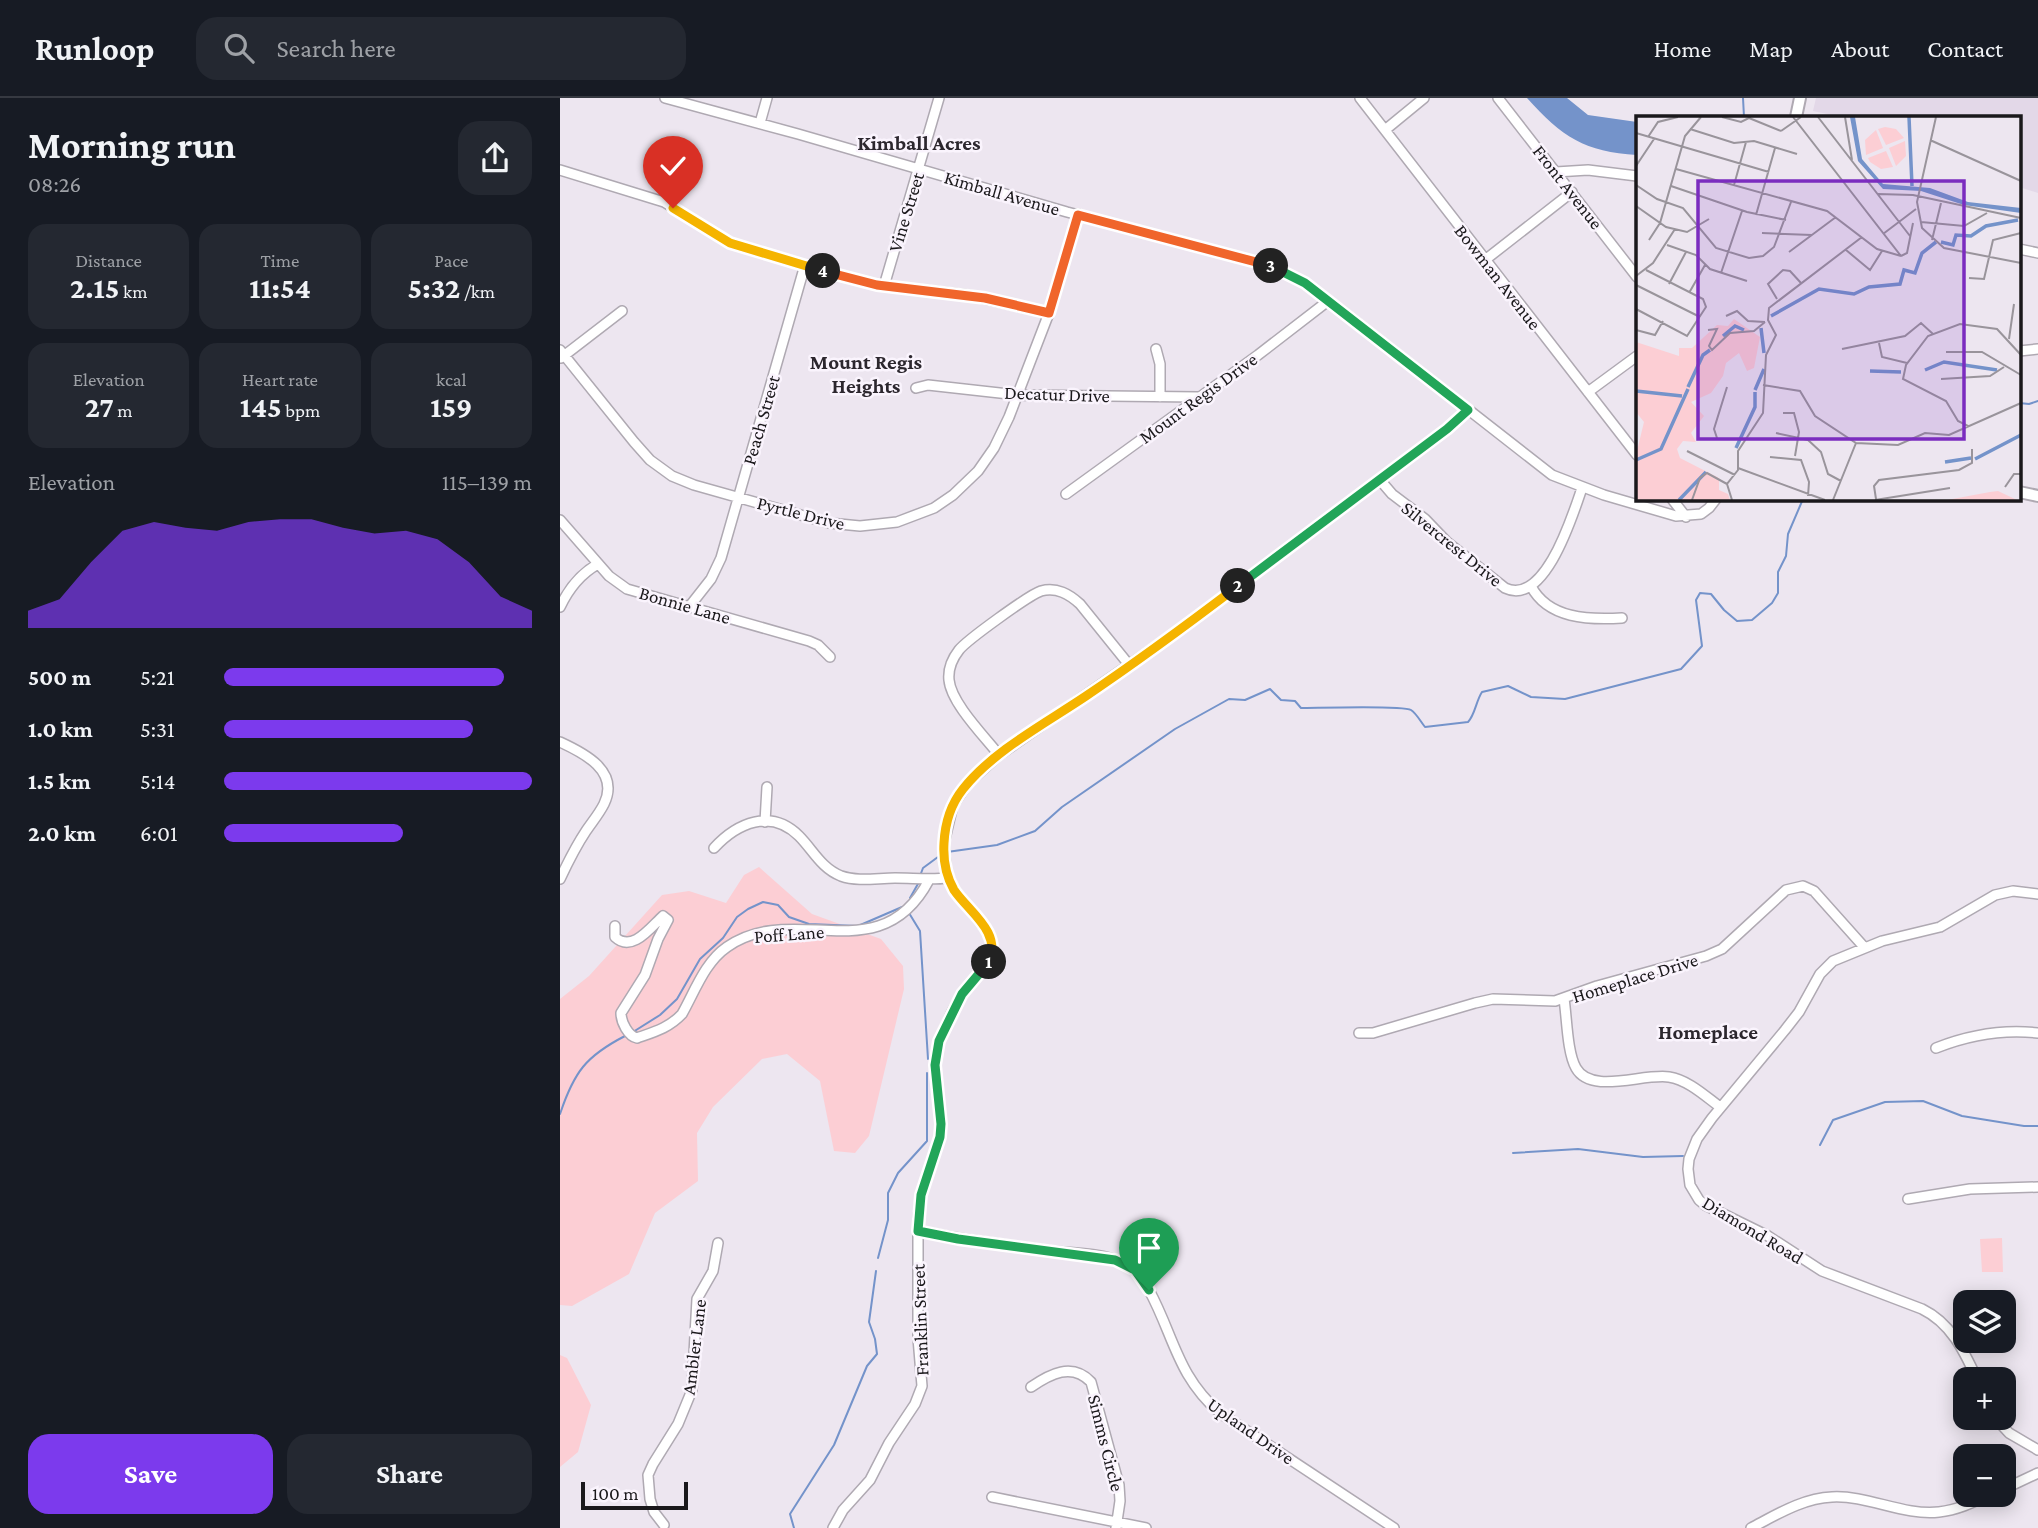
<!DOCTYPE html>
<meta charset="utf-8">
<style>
:root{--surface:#171b24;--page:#242831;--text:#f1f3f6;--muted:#9ea1a6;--line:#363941;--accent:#7c3aed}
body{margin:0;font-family:"Crimson Pro",serif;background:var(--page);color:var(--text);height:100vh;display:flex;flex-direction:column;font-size:26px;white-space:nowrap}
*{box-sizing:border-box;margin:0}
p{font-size:23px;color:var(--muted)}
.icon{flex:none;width:38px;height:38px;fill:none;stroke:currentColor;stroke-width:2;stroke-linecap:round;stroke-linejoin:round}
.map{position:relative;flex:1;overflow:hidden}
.details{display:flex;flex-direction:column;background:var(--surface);width:560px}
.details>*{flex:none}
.tools{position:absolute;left:1393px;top:1192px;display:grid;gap:14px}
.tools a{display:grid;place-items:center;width:63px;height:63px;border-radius:14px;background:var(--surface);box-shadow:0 4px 18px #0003;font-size:35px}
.scale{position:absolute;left:21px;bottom:18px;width:107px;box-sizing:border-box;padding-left:7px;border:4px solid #1a181b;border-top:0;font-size:19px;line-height:24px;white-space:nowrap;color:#1a181b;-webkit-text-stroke:5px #faf4fd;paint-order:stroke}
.pin{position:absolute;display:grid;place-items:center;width:60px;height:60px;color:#fff;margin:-72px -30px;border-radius:50% 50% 50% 0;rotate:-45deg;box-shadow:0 0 7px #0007}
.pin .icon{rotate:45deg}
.km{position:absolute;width:35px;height:35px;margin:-18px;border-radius:50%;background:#222;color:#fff;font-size:19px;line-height:35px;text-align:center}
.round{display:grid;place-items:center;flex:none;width:74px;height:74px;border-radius:21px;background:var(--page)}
.head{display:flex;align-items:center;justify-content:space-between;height:119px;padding:0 28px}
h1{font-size:38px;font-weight:700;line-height:52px}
.stats{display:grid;grid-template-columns:repeat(3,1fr);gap:10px;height:119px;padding:7px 28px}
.stats div{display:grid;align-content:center;border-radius:18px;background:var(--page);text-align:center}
.stats b{font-size:30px;font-weight:700}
.stats small{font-size:19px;font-weight:400}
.stats p{font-size:19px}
.chart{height:196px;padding:14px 28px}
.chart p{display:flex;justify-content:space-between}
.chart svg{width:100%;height:126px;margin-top:7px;fill:var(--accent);opacity:.7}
.cta{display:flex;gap:14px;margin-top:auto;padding:14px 28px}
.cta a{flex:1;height:80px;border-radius:21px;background:var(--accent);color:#fff;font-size:28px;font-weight:700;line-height:80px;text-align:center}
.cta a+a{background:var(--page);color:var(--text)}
ul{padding:0 28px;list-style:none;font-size:23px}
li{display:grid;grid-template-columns:112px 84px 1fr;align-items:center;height:52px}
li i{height:18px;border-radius:9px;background:var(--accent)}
header{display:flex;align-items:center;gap:42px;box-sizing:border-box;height:98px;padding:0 35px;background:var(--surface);border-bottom:2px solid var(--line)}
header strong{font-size:33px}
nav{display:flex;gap:38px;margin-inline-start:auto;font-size:24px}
.search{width:490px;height:63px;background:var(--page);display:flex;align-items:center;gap:18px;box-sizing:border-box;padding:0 24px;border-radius:21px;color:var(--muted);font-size:26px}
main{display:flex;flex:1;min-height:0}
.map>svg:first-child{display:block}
.built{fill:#e3d8e8}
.green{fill:#fcced4}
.water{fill:#7493ca}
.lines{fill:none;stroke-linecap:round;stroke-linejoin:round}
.stream{stroke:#7493ca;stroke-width:2}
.minor-casing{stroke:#afa9b2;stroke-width:12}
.major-casing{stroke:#afa9b2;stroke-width:14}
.minor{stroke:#fff;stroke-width:9}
.major{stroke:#fff;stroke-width:10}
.split-1-casing{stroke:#fff;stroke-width:14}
.split-2-casing{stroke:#fff;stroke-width:14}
.split-3-casing{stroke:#fff;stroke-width:14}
.split-4-casing{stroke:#fff;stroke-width:14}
.split-5-casing{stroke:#fff;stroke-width:14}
.split-1{stroke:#22a559;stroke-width:9}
.split-2{stroke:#f5b400;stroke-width:9}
.split-3{stroke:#22a559;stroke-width:9}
.split-4{stroke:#f0652b;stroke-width:9}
.split-5{stroke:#f5b400;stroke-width:9}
.labels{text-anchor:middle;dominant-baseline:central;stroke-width:5;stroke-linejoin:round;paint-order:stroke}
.street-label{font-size:19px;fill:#1a181b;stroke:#faf4fd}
.neighbourhood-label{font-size:21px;font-weight:bold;fill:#2c272e;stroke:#faf4fd}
.inset-river{fill:none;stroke:#7493ca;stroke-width:3.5}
.inset-road{fill:none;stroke:#99949b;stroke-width:2}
.view{fill:#7b2cbf;fill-opacity:0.15;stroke:#7b2cbf;stroke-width:3.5}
.inset-edge{fill:none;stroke:#1a181b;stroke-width:3.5}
</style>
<header>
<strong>Runloop</strong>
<div class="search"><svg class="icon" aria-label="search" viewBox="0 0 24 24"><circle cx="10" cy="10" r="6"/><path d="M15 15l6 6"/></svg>Search here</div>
<nav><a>Home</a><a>Map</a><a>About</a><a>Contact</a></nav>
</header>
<main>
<section class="details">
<div class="head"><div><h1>Morning run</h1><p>08:26</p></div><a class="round"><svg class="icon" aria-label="share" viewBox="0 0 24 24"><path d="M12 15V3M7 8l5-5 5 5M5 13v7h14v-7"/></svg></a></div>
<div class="stats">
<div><p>Distance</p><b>2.15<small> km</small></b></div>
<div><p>Time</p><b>11:54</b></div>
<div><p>Pace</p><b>5:32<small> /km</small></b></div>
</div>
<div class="stats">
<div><p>Elevation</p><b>27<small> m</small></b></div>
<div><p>Heart rate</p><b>145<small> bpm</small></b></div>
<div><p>kcal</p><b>159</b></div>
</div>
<div class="chart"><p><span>Elevation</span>115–139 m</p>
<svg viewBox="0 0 160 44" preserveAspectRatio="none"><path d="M0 44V38L10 34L20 21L30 10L40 7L50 9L60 10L70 7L80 6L90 6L100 9L110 11L120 10L130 13L140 21L150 33L160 38V44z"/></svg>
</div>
<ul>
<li><b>500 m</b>5:21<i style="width:91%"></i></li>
<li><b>1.0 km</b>5:31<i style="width:81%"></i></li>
<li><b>1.5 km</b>5:14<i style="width:100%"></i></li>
<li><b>2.0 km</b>6:01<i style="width:58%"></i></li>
</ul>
<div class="cta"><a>Save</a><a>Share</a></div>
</section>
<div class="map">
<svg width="1478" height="1430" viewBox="0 0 1478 1430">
<rect width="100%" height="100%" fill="#ede6f0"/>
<path class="built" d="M1256,0H1478V95L1459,89V19H1281L1253,13Z"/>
<path class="green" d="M199,769L252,816L321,841L343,868L344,891L309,1038L295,1055L274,1053L260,983L227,956L202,961L153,1009L137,1035L138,1083L95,1115L69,1176L12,1208L0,1207V901L29,878L102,797L129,793L166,805L184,777Z
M1442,1140L1443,1174H1422L1420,1141Z
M0,1257L7,1260L31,1307L18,1354L0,1369Z"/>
<path class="water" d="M967,0H1007L1028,17L1077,24V57C1025,54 1002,39 967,0Z"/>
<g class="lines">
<path class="stream" d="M1183,0L1184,19
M1459,305L1469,306L1478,303
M387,754L437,747L475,733L502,709L615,631L669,601L685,602L710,591L721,602L735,603L741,610C757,610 843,607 851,612C856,615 861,624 865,629L908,624C915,617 916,603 922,594L948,588L971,599L1005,601L1121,571L1142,548L1136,502L1140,495L1151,496L1164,512L1177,523L1192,522L1212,505L1218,495V474L1226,458L1228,436L1243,401
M360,778L363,770L382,756
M350,800L359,784
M349,815L360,833L368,961
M73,934L100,917L117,901L140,861L163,840L177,819L188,811L203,804L218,807L229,819L249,826L298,828L342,809
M0,1016C14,974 26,958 65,938
M1260,1047L1273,1022L1325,1004L1363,1003L1402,1018L1464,1028H1478
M953,1055L1018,1051L1083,1059L1123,1058
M318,1160L328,1122V1095L338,1075L367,1043V975
M234,1430L230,1416L274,1347L307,1268L317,1256L315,1241L309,1224L316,1173"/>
<defs>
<path id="minor" d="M105,0L238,36L507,114L715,169L745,185L786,216L992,377L1044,397L1116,418L1141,416L1149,410L1156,401
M800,0L1077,357
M938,0L1077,179
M200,25L207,0
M825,32L864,0
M0,72L104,104L170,145L271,175L316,187L407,197L489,215
M996,74L1028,72L1077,78
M1459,151L1478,155
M925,162L1012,94
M324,188L379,0
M596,251L600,266V299
M0,252L74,344L90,362L112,378L134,387L269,425L300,428L337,424L374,410L393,397L418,373L434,350L449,319L489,215L518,116
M1459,253L1478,251
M1,260L62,213
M356,290L368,287L458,297L638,299
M1028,294L1077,258
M820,382L832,396L865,421L887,444L945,490C985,509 1013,416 1022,390
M506,396L698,257L768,203
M1112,401L1126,419
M0,422L49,478L67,491L249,543L258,547L270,559
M971,488C988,521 1029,522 1062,520
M0,509C9,490 20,476 38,466
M129,509L151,481L161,460L245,167
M0,644C24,655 60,673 44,706C39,716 32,724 26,733C16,748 8,764 0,781
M439,657C425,639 391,605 389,582C388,572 392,561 399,552C407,542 469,497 481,493C497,489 509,496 520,506L570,568
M205,724L207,689
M154,750C177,725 211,710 239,738C253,752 261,770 281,778C298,784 317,780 335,780C353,780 370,782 388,780
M55,828V839C72,855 90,830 103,818L108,822L98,841L85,877L61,915C61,924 68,938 77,940C94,934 109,930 122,916C135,893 145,864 167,849C234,802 320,875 369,782
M1004,901C1007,920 1007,954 1016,970C1031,997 1083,975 1109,979C1128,982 1144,997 1160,1009
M799,935H813L915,905L933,901L995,903L1037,888L1146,858L1162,851L1226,792L1243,788L1254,793L1304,849
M1376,950C1409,937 1443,931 1478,935
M1348,1101L1410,1091L1478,1089
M358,1133C402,1142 446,1147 490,1153C514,1155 542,1155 564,1165C575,1170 583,1181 589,1192C614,1238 617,1278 660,1315L834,1430
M1417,1281C1404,1253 1391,1225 1362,1211L1262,1173L1208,1138L1145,1107L1139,1102L1130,1087L1128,1071L1129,1061L1137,1041L1152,1020L1225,932L1239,914L1260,876L1273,863L1322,843L1380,829L1435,797L1453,793L1478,796
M471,1289C490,1276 512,1264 531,1284L559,1387L560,1403L556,1430
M1435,1320L1449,1335L1478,1352
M1444,1391L1478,1375
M432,1399L586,1430
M104,1427L94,1414L90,1401L88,1377L93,1366L118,1326L132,1292L137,1201L153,1173L158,1145
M273,1430L283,1412L310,1382L329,1345L355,1306L362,1288L358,1240V1122L361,1097L380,1039L381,1026L375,967L379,943L392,914L402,896L428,866L433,854L428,834L393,790L386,772L384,745L393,707L408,685L439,657L624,529L887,331L908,312
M1191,1430C1216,1417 1243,1400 1272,1399C1308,1397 1343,1418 1379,1414C1398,1412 1414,1404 1431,1396"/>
<path id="major" d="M1236,19L1240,0
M1459,394L1478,398"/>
</defs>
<use href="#minor" class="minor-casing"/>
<use href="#major" class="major-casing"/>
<use href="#minor" class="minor"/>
<use href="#major" class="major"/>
</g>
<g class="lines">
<defs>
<path id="split-1" d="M429,864L402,896L379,943L375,967L381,1026L380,1039L361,1097L358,1133L398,1141L555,1162L575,1172L589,1192"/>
<path id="split-2" d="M429,864C442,834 409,814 394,792C386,778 383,761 384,745C385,726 391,706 403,691C433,653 486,625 526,598C578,563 628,526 678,488"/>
<path id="split-3" d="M678,488L887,331L908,312L745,185L711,168"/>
<path id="split-4" d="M263,173L317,187L425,200L489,215L518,117L711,168"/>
<path id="split-5" d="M113,110L170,145L263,173"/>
</defs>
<use href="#split-1" class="split-1-casing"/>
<use href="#split-2" class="split-2-casing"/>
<use href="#split-3" class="split-3-casing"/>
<use href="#split-4" class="split-4-casing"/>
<use href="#split-5" class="split-5-casing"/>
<use href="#split-1" class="split-1"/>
<use href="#split-2" class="split-2"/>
<use href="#split-3" class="split-3"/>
<use href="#split-4" class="split-4"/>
<use href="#split-5" class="split-5"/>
</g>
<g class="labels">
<g class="street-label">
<text transform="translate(1008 89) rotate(52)">Front Avenue</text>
<text transform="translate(442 95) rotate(16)">Kimball Avenue</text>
<text transform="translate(346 114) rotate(-73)">Vine Street</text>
<text transform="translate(938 179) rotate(52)">Bowman Avenue</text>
<text transform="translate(497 296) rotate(2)">Decatur Drive</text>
<text transform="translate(638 300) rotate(-36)">Mount Regis Drive</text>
<text transform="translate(201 322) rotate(-74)">Peach Street</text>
<text transform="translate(241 415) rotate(14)">Pyrtle Drive</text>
<text transform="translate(892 446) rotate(39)">Silvercrest Drive</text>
<text transform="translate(125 507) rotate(16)">Bonnie Lane</text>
<text transform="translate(229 836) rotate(-4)">Poff Lane</text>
<text transform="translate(1075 880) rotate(-17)">Homeplace Drive</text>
<text transform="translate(1193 1132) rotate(31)">Diamond Road</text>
<text transform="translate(360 1222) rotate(-92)">Franklin Street</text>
<text transform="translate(134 1249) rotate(-83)">Ambler Lane</text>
<text transform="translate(691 1333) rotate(35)">Upland Drive</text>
<text transform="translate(546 1345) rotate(76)">Simms Circle</text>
</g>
<g class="neighbourhood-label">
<text x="359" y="45">Kimball Acres</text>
<text x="306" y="264">Mount Regis<tspan x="306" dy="24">Heights</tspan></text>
<text x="1148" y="934">Homeplace</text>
</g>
</g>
<g transform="translate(1076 18)">
<rect width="385" height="385" fill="#ede6f0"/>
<path d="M249,11L260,13L268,22L250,29L242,13ZM240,14L247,32L230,39L229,24ZM269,25L270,40L260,50L253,32ZM250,35L257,51L245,53L234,46L232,42ZM98,203L124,221L118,252L111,255L103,237L90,247L87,260L75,277L55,286L68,300L55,317L60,326L47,325L41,333L44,342L83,362V374L92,378L94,384H0V339L8,306L0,296V226L43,240V232H56L81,209L92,210ZM362,375L381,384H311L354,376Z" fill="#fcced4"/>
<path d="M214,1H219L226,43L247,68L294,72L332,86L385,92V97L328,89L285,75L247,73L222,45Z" fill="#7493ca"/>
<path class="inset-river" d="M273,1L276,70M305,126L317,129L320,119L335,120L350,110L382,104M135,200L183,173L218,178L233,171L264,168L268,154L279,157L286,137L300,126M125,212L128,237M87,220L99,210L108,214M289,254L308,246L361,254M234,255L265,256M52,271L67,239L74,234M119,274L128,253M0,275L46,280M100,332L119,291V276M339,343L385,319M0,344L25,333L52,273M309,346L335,342M43,384L70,356"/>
<path class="inset-road" d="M86,1L105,6L115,1M157,1L265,140M182,1L274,120M209,1L216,44M300,1L281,86L286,112L308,132L385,147M113,2L145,15M54,13L98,27L118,25L161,38M145,15L165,1M0,17L133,56M12,21L22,6L42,1M294,24L385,65M0,50L18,23M40,53L191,95L241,133L265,140M0,69L21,83L47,92L80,132L113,142L127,140L138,131L155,86M98,69L110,26M35,70L111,96L150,104M242,78L277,79L385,102M0,90L30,111L51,116L73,103M120,99L139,32M285,106L328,110L351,97M126,117L176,119M247,118L280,93M13,124L24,107L49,20L65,1M296,124L305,87M31,129L60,139L74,153L111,165M210,134L234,154L246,135M153,136L200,101M265,140L271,137L277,107M85,157L106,95M0,160L17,147L39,113M333,162L348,163L357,124L385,117M33,168L50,136M0,169L64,201M53,177L69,149M141,183L132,168L147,154L154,155L165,167M0,193L51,220L70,191L67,183L10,154M90,200L101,195L112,205L129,206M0,214L19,219L27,205M72,214L81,213L73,230L76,234L94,217L118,215L129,206M373,223L378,188M243,227L246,241L271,247M206,233L269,220L285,207L297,218M310,236H346L385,259M305,263L354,260L368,251M127,269L164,275L179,300L220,327L262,329L289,317L313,319L385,287M147,297H158L163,316L159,340M332,310L322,305L310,285L267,263L270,249L292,220L324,208L361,213L385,239M140,317L172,324L185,336L192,358L205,365M81,322L78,313L91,271M51,335L99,359M134,341L165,344L173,366L172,380M102,352L189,384M369,371L378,358H385M240,383L238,370L243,364L323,354L336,347V333M56,384L64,362L71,357L91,368M96,384L91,368L102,354V335L127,297L130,239L140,219L132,204L133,192L226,121M197,384L220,327M239,384L314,372"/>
<path class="view" d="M62,65H328V323H62Z"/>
<rect width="385" height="385" class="inset-edge"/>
</g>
</svg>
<div class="tools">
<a><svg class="icon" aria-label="layers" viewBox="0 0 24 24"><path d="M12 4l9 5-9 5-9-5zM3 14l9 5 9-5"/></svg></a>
<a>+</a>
<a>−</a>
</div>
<div class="scale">100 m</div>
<div class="pin" style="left:589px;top:1192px;background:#1e9e55"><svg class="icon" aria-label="arrive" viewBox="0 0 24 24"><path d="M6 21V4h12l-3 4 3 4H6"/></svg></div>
<div class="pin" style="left:113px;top:110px;background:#d93025"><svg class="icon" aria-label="check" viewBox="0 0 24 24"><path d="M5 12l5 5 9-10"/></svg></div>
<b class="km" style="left:429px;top:864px">1</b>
<b class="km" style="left:678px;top:488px">2</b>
<b class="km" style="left:711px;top:168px">3</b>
<b class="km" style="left:263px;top:173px">4</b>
</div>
</main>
